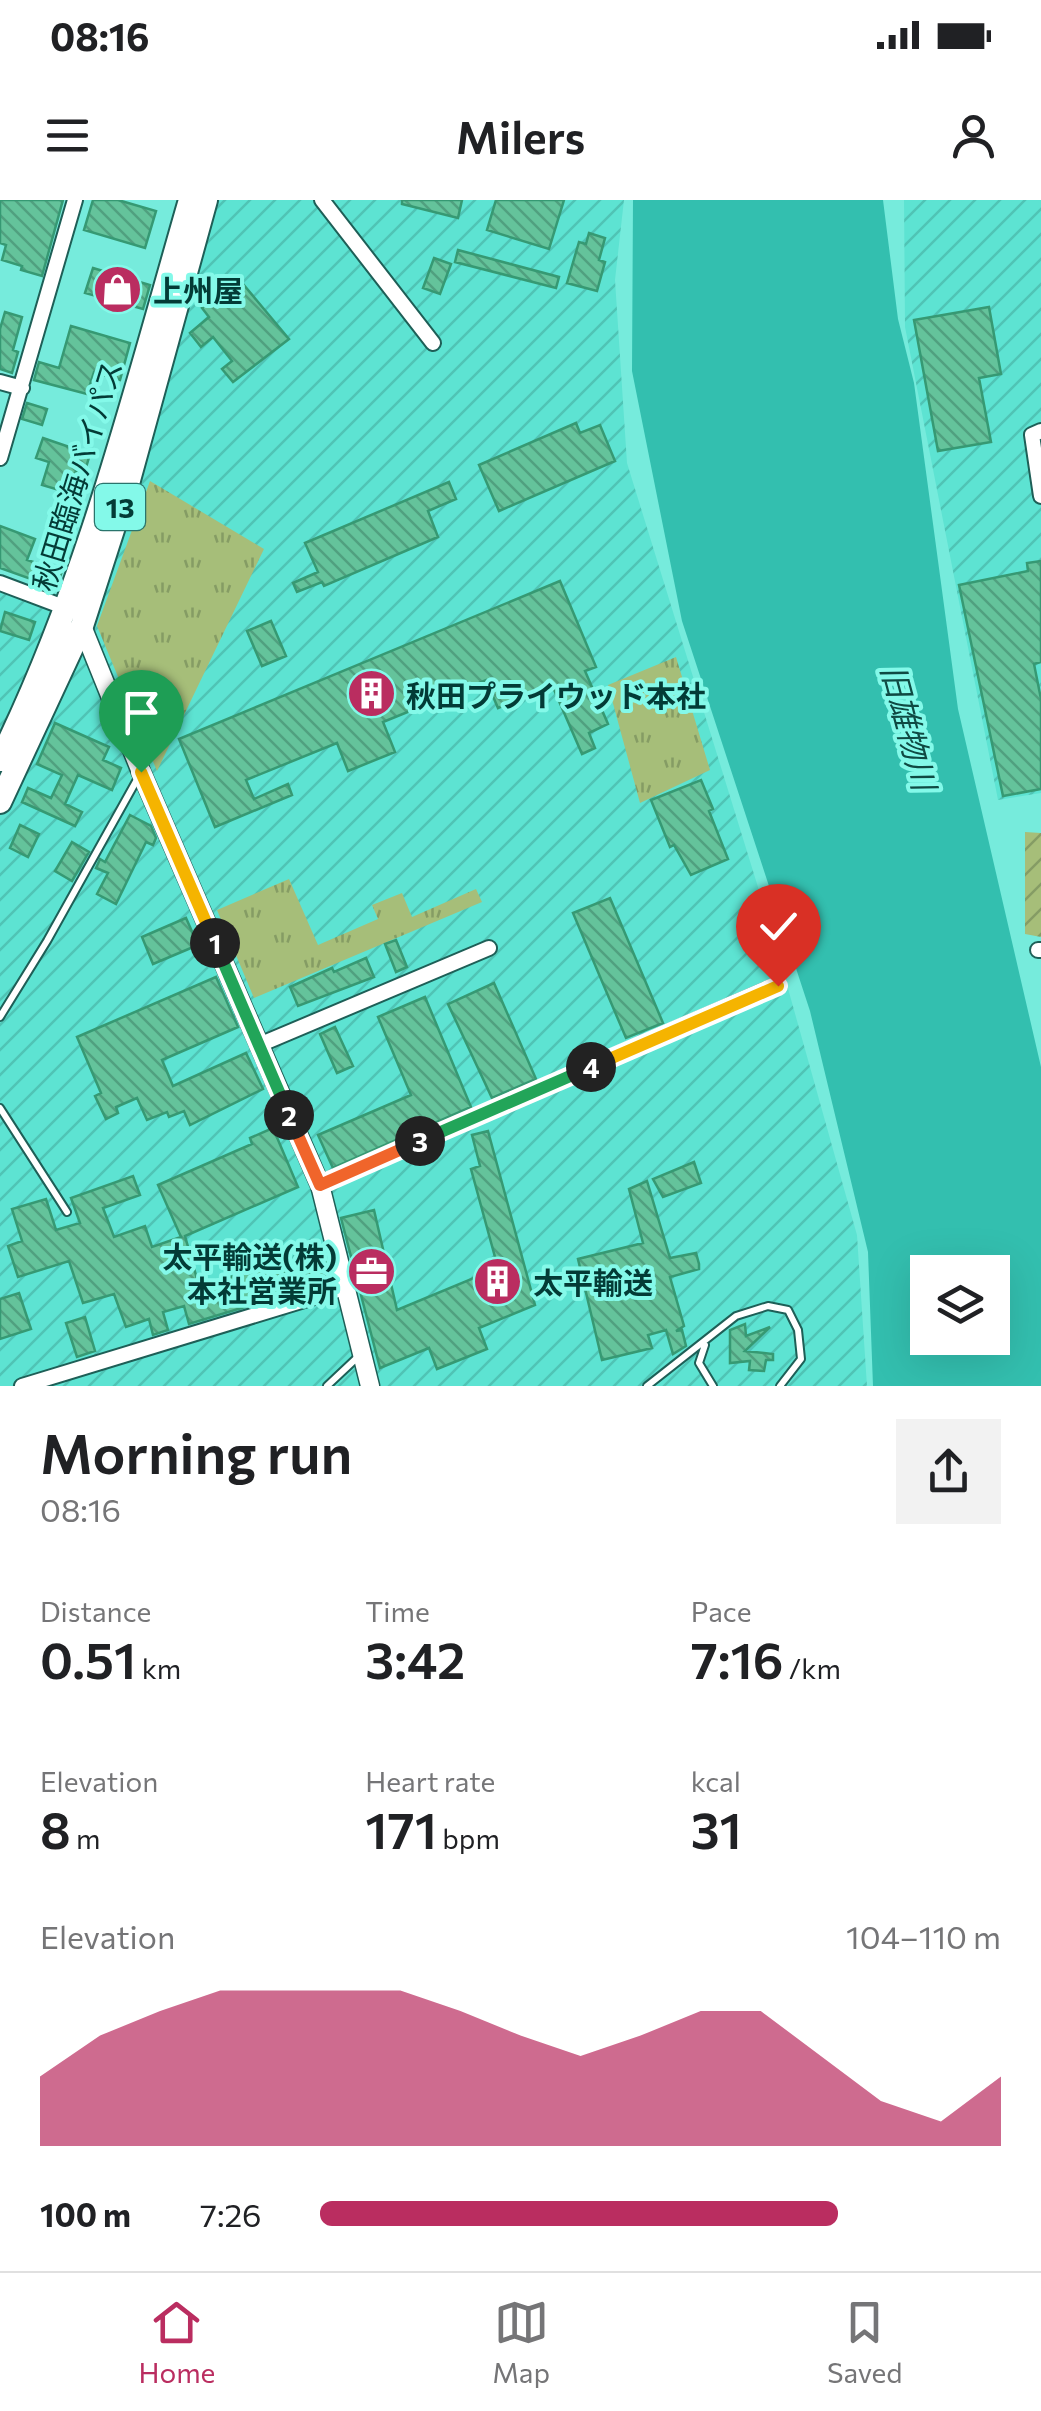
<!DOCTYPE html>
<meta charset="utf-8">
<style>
:root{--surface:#fff;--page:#f2f2f2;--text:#202124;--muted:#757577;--line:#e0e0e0;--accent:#ba2d60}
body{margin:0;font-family:Commissioner,"Noto Sans JP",sans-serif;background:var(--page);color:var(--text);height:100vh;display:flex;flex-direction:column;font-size:38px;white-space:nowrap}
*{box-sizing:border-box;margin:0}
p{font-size:32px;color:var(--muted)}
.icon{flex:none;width:55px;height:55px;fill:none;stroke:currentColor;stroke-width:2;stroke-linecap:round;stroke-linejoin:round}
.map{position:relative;height:1186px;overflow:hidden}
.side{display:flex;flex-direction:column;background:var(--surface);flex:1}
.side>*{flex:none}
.fabs{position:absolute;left:910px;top:1055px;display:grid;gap:20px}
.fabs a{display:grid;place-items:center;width:100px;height:100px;border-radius:0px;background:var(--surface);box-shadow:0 10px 40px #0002;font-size:50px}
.pin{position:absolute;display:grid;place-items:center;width:85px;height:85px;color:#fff;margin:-102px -42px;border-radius:50% 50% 50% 0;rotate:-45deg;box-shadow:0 0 10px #0007}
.pin .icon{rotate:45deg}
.km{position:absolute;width:50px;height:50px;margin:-25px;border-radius:50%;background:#222;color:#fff;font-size:28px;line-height:50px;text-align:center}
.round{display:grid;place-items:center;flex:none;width:105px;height:105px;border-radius:0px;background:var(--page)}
.head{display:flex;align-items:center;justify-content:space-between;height:170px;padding:0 40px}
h1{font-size:55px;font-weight:600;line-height:75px}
.figures{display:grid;grid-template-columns:repeat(3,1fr);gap:15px;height:170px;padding:10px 40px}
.figures div{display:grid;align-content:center}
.figures b{font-size:50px;font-weight:600}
.figures small{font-size:28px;font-weight:400}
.figures p{font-size:28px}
.chart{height:280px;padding:20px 40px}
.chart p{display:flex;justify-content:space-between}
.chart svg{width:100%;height:180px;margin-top:10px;fill:var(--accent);opacity:.7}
ul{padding:0 40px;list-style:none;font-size:32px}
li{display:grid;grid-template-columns:160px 120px 1fr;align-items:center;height:75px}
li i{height:25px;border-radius:12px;background:var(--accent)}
.status{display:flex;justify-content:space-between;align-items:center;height:70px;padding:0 50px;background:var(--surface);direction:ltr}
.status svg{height:28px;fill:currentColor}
header{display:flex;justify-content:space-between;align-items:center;height:130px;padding:0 40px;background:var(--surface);font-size:45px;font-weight:600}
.tab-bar{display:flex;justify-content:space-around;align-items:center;height:140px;border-top:2px solid var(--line);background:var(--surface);font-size:28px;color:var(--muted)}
.tab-bar a{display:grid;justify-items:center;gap:5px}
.tab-bar .selected{color:var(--accent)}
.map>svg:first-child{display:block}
.industrial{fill:url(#industrial-furrows)}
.grass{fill:url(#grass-tufts)}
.garden{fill:url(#garden-furrows)}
.water{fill:#33bfaf;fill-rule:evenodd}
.building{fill:url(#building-back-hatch);stroke:#369973;stroke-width:2.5}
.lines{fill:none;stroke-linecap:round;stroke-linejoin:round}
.service-casing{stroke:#1e5f57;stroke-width:10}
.minor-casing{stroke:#1e5f57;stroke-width:18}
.tertiary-casing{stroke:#1e5f57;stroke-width:21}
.trunk-casing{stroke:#1e5f57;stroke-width:26}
.service{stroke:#fff;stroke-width:6}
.minor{stroke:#fff;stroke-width:14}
.tertiary{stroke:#fff;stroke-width:18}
.trunk{stroke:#fff;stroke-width:22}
.split-1-casing{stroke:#fff;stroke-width:20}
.split-2-casing{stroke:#fff;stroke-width:20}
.split-3-casing{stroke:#fff;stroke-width:20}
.split-4-casing{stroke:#fff;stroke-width:20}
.split-5-casing{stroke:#fff;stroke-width:20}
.split-1{stroke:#f5b400;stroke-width:12}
.split-2{stroke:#22a559;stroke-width:12}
.split-3{stroke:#f0652b;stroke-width:12}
.split-4{stroke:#22a559;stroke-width:12}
.split-5{stroke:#f5b400;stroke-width:12}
.labels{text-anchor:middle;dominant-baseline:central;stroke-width:8;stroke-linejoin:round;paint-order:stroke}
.shield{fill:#84f9e9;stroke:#2a746c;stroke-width:2.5}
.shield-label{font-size:28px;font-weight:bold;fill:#033b36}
.poi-label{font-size:30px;font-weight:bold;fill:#033b36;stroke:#84f9e9;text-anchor:start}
.street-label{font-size:30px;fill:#033b36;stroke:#84f9e9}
.water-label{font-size:32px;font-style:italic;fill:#0f4a43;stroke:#84f9e9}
</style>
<div class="status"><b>08:16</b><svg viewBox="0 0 49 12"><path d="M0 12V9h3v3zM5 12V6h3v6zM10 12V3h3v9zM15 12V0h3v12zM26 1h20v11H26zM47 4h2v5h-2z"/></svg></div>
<header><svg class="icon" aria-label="menu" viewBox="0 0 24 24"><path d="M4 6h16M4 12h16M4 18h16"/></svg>Milers<svg class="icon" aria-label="person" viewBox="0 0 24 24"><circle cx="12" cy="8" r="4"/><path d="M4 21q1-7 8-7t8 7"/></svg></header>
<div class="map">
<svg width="1041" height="1186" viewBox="0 0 1041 1186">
<defs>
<pattern id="industrial-furrows" width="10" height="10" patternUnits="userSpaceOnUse" patternTransform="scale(2.5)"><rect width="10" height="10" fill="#5de3d2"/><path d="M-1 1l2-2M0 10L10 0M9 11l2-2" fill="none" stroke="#4fc4b5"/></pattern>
<pattern id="grass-tufts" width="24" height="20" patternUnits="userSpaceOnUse" patternTransform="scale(2.5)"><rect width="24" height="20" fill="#a6be79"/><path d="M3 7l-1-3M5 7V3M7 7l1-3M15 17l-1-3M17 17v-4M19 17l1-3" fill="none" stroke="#859c64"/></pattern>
<pattern id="garden-furrows" width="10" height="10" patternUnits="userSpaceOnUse" patternTransform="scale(2.5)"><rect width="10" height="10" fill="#a6be79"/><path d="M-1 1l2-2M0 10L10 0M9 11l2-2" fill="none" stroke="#859c64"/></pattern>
<pattern id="building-back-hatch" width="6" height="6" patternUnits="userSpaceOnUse" patternTransform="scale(2.5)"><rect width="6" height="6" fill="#64c39b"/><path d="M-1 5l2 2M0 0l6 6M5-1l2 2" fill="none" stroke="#50a07f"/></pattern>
</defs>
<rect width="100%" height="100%" fill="#76ebdc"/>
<path class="industrial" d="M213,0H624L615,80L627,263L775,742L857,1035L867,1186H0V378L92,418L102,404Z
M904,0H1041V593L998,600L905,127Z"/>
<path class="grass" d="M150,281L264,349L157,571L97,426Z
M676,457L710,570L640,603L608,485Z
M289,679L318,745L378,719L372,705L402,693L412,717L476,689L482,702L254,798L217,710Z"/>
<path class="garden" d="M1025,632L1041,633V737L1025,734Z"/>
<path class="water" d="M633,0H883L898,119L914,183L958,509L1041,867V1186H873L868,1052L810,811L682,421L632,171ZM928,1072H992V1138H928Z"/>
<path class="building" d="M0,0H63L42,76L21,70L22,66L2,60L6,45L0,43Z
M93,0H118L156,11L145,48L84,30Z
M402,0H462L458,18L402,4Z
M496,0H564L549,49L487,30Z
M589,33L605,38L599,60L605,62L597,91L567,83L579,42L586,44Z
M458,50L559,77L556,88L455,62Z
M434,58L451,64L440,94L423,88Z
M93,68L150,85L143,109L85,93Z
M238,78L289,139L233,182L222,169L232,161L213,137L201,147L190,133L209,117L202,108L207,104L204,101L230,80L233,83Z
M989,107L1001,174L979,178L991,242L938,251L914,120Z
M5,112L22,117L13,150L18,152L12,173L0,169V129Z
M71,126L130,143L120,180L94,172L87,194L34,180L39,162L59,168Z
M27,203L47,209L42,225L22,219Z
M576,223L580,233L600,225L615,261L499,311L479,265Z
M43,238L90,254L84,274L76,271L69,293L42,285L49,262L36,258Z
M449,282L456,299L428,311L438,337L324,386L322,382L297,392L293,383L318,372L305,343Z
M0,326L35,339L27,360L62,371L56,388L0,368Z
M1041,361V462L1034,464L1041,499V589L1003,596L959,385L1028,371L1027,363Z
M560,381L596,467L585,471L608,524L589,533L595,548L582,554L552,485L498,508L486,480L383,522L395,552L348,571L337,543L246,580L254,599L288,584L292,595L215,627L179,539Z
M5,412L35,422L29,440L0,431Z
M271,421L286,456L262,466L247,431Z
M55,523L109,547L103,560L121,568L112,590L78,575L65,604L82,612L75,626L22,602L28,588L51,598L62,575L37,564Z
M701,580L713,609L709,611L728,659L691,675L674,645L670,647L651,600Z
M130,615L151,626L156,638L153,645L146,642L116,704L97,694L108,673L96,668L100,659L105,662Z
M20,625L39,634L28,657L10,648Z
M72,642L89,652L72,681L55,671Z
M610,698L663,823L626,838L573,713Z
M186,718L198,745L153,764L142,737Z
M396,740L407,767L396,772L385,744Z
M366,758L374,777L298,806L290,787L332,768L334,772Z
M216,777L238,827L162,860L173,886L246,853L263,889L190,925L184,911L169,917L167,912L147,920L137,898L116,907L118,913L106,919L95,896L101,893L77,837Z
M494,783L536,879L492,898L448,804Z
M425,797L471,907L333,968L318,935L411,895L378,817Z
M335,827L353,866L337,873L320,834Z
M273,928L298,987L185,1036L199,1086L282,1062L291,1093L189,1124L184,1106L163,1112L168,1130L153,1135L149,1119L126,1127L114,1094L83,1103L69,1061L18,1077L8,1046L22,1041L12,1009L46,999L56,1030L80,1023L71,998L133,976L140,995L103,1008L114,1037L145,1026L152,1047L181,1037L158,985L252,944L250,938Z
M488,931L535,1105L479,1128L487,1149L437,1169L429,1148L380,1168L341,1018L374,1010L397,1110L498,1068L471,969L480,966L472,935Z
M694,962L701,983L663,997L653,979Z
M647,981L670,1058L696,1053L699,1064V1069L670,1077L684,1126L676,1131L682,1130L686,1146L673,1154L666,1130L648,1135L652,1148L602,1160L578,1059L643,1043L629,989Z
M323,1050L329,1075L324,1083L308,1088L301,1054Z
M19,1093L31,1129L0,1139V1099Z
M85,1117L95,1151L77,1157L66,1123Z
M745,1124L746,1136L770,1127L745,1151L773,1154V1160H766L764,1171L749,1170L750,1161L730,1163V1130Z"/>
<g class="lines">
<defs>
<path id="service" d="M0,817L47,741L139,576
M0,908L67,1012
M705,1145L699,1163L713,1186
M327,1186L361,1154
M647,1186L736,1116L768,1106L788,1110L798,1130L801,1159L780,1186"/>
<path id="minor" d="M322,0L433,143
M0,182L22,188
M1041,231L1032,235L1041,296
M0,258L75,0
M0,383L69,409
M1038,750H1041
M259,845L489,748
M320,985L778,785
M22,1186L344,1088"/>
<path id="tertiary" d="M82,426L141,572L320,985L370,1186"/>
<path id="trunk" d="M0,560C88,382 135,190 190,0
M0,602L82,426L129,280L206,0"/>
</defs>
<use href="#service" class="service-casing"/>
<use href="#minor" class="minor-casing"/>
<use href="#tertiary" class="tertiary-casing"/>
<use href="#trunk" class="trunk-casing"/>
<use href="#service" class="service"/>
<use href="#minor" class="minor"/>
<use href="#tertiary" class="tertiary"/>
<use href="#trunk" class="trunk"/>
</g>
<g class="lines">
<defs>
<path id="split-1" d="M141,572L215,743"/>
<path id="split-2" d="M215,743L289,915"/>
<path id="split-3" d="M289,915L320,985L420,941"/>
<path id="split-4" d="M420,941L591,867"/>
<path id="split-5" d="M591,867L778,786"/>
</defs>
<use href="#split-1" class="split-1-casing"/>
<use href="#split-2" class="split-2-casing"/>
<use href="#split-3" class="split-3-casing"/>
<use href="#split-4" class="split-4-casing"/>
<use href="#split-5" class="split-5-casing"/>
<use href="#split-1" class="split-1"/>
<use href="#split-2" class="split-2"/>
<use href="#split-3" class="split-3"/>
<use href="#split-4" class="split-4"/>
<use href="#split-5" class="split-5"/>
</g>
<defs>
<symbol id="shop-disc" viewBox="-11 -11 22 22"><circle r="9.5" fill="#ba2d60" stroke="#84f9e9"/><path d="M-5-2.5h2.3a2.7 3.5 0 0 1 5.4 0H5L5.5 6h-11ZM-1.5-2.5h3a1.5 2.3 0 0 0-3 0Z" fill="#fff"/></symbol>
<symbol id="building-disc" viewBox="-11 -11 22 22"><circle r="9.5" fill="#ba2d60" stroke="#84f9e9"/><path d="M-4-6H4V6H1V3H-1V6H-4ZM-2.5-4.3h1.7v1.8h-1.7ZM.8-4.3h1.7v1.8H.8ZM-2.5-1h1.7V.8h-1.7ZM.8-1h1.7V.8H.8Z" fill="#fff"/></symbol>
<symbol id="office-disc" viewBox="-11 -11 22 22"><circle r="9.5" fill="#ba2d60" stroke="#84f9e9"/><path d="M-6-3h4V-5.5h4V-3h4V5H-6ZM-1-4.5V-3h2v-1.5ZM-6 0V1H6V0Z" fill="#fff"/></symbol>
</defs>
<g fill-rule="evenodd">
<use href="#shop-disc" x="90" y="62" width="55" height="55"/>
<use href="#building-disc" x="344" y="466" width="55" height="55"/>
<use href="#office-disc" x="344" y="1044" width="55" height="55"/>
<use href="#building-disc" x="470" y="1054" width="55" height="55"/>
</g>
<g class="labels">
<rect class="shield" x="95" y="284" width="50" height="46" rx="8"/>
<g class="shield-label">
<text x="120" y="307">13</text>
</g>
<g class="poi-label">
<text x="153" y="89">上州屋</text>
<text x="406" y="494">秋田プライウッド本社</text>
<text x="337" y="1055" text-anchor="end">太平輸送(株)<tspan x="337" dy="34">本社営業所</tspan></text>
<text x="533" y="1081">太平輸送</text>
</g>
<g class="street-label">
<text transform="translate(76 275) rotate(-73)">秋田臨海バイパス</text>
</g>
<g class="water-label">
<text transform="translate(910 527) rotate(75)">旧雄物川</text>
</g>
</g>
</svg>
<div class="fabs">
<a><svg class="icon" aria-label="layers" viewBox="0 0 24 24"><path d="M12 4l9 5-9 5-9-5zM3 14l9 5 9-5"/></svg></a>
</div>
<div class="pin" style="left:141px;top:572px;background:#1e9e55"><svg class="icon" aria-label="arrive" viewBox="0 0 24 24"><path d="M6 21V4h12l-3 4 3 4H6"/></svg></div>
<div class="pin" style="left:778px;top:786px;background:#d93025"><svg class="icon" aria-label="check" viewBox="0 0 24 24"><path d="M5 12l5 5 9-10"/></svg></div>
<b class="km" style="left:215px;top:743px">1</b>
<b class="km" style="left:289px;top:915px">2</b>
<b class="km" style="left:420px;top:941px">3</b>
<b class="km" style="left:591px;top:867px">4</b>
</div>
<section class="side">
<div class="head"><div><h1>Morning run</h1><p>08:16</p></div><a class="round"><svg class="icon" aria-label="share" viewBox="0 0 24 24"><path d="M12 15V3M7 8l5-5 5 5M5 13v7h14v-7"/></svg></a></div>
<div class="figures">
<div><p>Distance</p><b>0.51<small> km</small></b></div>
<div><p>Time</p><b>3:42</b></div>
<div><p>Pace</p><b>7:16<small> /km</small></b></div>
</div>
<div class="figures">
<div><p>Elevation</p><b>8<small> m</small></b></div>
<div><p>Heart rate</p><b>171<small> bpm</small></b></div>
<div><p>kcal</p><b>31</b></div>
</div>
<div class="chart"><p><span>Elevation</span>104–110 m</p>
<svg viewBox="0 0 160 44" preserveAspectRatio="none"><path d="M0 44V27L10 17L20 11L30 6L40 6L50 6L60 6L70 11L80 17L90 22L100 17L110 11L120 11L130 22L140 33L150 38L160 27V44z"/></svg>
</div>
<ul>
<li><b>100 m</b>7:26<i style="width:76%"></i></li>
</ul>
</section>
<nav class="tab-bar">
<a class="selected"><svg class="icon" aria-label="home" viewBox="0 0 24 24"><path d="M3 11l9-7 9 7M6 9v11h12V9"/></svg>Home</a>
<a><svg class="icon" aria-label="map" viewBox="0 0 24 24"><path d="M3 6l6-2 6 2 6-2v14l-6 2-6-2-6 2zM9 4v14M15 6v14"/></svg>Map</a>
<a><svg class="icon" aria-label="saved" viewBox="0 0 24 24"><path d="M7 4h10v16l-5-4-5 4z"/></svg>Saved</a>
</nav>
